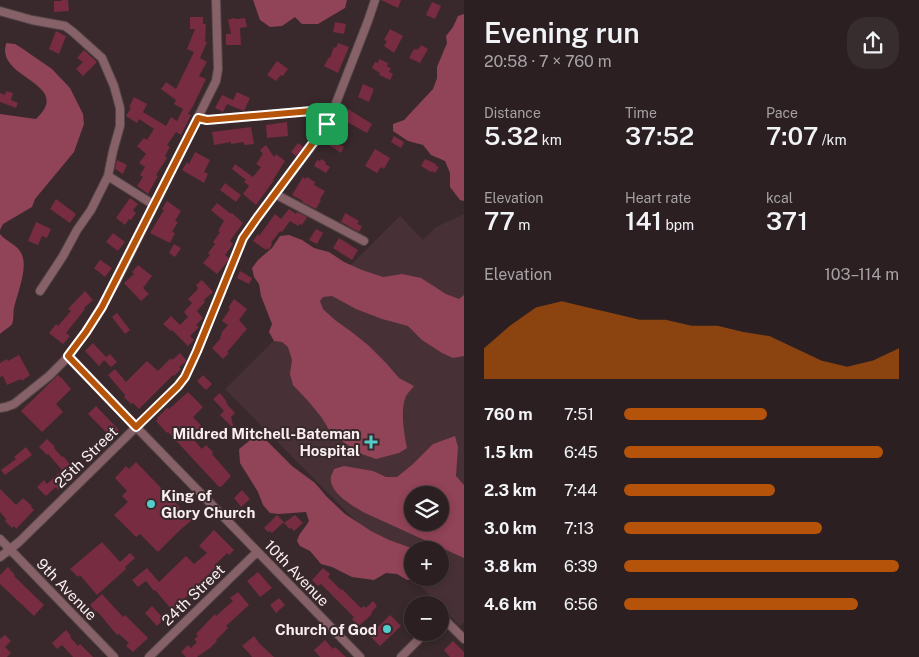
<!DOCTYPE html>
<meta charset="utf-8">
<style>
:root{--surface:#2b1f21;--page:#372c2e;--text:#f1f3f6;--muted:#a6a2a5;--line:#473d3f;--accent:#b45309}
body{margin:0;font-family:"Public Sans",sans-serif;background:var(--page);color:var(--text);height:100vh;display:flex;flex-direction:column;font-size:19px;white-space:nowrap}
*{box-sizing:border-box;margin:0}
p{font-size:16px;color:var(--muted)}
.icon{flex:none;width:28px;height:28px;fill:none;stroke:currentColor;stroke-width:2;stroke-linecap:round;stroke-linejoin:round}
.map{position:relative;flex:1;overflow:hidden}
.side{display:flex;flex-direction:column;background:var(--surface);width:455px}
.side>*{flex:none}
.tools{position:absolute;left:404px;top:486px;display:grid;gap:10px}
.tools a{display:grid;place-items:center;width:45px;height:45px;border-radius:50%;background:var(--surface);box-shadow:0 2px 8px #0003,0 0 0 1px var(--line);font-size:25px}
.pin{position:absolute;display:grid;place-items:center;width:42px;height:42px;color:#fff;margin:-21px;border-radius:10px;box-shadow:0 2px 8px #0006}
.round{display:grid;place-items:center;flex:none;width:52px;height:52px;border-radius:20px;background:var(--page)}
.summary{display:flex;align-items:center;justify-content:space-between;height:85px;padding:0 20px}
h1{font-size:28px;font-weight:600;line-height:38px}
.metrics{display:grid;grid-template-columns:repeat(3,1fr);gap:8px;height:85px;padding:5px 20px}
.metrics div{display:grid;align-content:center}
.metrics b{font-size:25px;font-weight:600}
.metrics small{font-size:14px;font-weight:400}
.metrics p{font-size:14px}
.chart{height:140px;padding:10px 20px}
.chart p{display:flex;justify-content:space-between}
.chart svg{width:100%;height:90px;margin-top:5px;fill:var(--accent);opacity:.7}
ul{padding:0 20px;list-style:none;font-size:16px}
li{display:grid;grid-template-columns:80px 60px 1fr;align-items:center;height:38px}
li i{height:12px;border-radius:6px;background:var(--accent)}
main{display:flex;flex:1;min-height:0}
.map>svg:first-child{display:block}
.built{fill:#483136;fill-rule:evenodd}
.forest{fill:#914357;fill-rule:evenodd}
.building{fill:#772c41}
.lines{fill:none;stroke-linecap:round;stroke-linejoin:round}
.street-casing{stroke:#544547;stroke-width:10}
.street{stroke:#866168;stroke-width:8}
.route-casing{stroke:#fff;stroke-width:10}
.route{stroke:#b45309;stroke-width:6}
.poi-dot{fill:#53cdc9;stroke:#39292c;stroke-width:2}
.labels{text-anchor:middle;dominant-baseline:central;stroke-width:4;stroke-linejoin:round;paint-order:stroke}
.poi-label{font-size:15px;font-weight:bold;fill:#f9eef0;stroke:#39292c;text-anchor:end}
.street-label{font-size:15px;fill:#f9eef0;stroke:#39292c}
</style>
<main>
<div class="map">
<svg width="464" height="657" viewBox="0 0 464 657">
<rect width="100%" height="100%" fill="#39292c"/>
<path class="built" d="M464,214V622L460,626L225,389L400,216L423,240L436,227ZM412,495H440V522H412ZM412,550H440V578H412Z"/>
<path class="forest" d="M253,0H347L345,8L318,24H302L295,17L282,26L270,27L260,20Z
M464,14V201L460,200L450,187V173L445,161L431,155L423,145L408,141L393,131V124L404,120L433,89L437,78V67L447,43L446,36L453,27L458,16Z
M6,43L15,44L23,49L52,69L70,88L83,114L84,124L74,152L35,199L32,207L3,224L0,230V114L36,119C72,85 5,80 5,50C5,48 6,45 6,43Z
M0,234C6,242 18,244 22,255C28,269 17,294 14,308C13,312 14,320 12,324C10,327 3,331 0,334Z
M289,235L302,240L314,248L329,252L344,262L362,270L383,277L402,274L421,278L446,294L459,299L464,295V356L453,358L442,353L422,340L408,326L382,319L356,309L332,296L323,297L320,301L323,309L335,320L353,333L368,345L387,364L399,378L414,386C412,389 408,392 406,396C400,409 404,434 407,448L399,453L376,459L359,453L331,433L322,418L309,402L293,385L290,374L292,360L288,347L282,342L274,341L269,332L272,324L261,296L259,284L254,277L252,268L258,260L272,248L280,236Z
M254,434L260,435L268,442L292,466L315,483L327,497L345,514L371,531L389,540L417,550H412V578H424L422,579L407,580L397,574L386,573L374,580L352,577L332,567L321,564L310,551L300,546L297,541C299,533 305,528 309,521L306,512L279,514L270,513L263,505L258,492L240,463L239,449L248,442Z
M455,436L458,447L456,476L464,485V558L365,513C353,506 328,493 331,476C331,476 334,470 334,469L344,466L373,471L386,477H397L413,464L433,444ZM412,495H440V522H412Z"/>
<path class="building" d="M61,0H68L69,11L54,12V1H62Z
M381,0H401L398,8Z
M432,2L441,6L435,19L426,15Z
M190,17H203V24H206L205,41L207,42L200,58L207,62L199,76L206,79L193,106L188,114L191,115L181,135L176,132L167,145L170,147L165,156L167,158L156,175L158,176L148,194L137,186L143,177L140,175L145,167L139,163L146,154L137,146L144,138L147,140L154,129L139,119L137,123L126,116L131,108L129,107L134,97L147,104L143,112L166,126L171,117L177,121L183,109L174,104L176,100L161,89L166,82L176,89L194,52L187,49L195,29H190Z
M233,18L237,19L245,18L247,27L240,28L241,45H226V34H231L228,20Z
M335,22L346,24L344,34L333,32Z
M390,29L403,36L394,53L384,46L387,41L384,40Z
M56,31L66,36L59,54L49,49Z
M338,43L349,47L338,73L324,66L329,57L330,58L334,47L336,48Z
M421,45L428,49L420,63L409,58L414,49L417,50L418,48L419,49Z
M84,50L97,62L83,76L76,69L83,62L77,58Z
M379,59L388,63L387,67L391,68L389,72L393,74L390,80L379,75L380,73L372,68L375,62L378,63Z
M277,61L288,69L283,76L281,75L276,81L267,75Z
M363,84L374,89L369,102L358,97Z
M6,91L13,93L11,100L18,103L16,108L0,102V93L5,95Z
M237,92L250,98L244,111L227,104L223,112L215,108L222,95L233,100Z
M348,109L372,124L367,133L342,119Z
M287,122L288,136L267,138L266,125Z
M251,127L254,144L244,145V142L231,144V142L214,145L212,132Z
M394,136L404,142L401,148L391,142Z
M332,139L344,147L341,153L329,145Z
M298,143L304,147L296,156L291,152Z
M266,145L274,157L276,154L285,161L273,180H274L256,205L243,194L249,186L244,182L246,180L232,169L235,164L253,177L261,167L256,164L263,154L260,150Z
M375,149L390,158L384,169L381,167L377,173L365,166Z
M195,152L210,160L204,172L208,174L204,183L182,170L187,162L189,164Z
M321,159L326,162L325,164L330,167L326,173L314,166L317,160L320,161Z
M425,159L436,164L435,165L439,167L435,173L432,171L431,172L421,166Z
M117,160L127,165L123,174L115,169Z
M303,177L305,179L307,177L315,182L314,185L325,191L320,199L321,200L316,209L302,202L303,201L292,195Z
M225,183L241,195L236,202L220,190Z
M130,198L138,204L133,210L136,213L131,220L129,219L125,225L116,218Z
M56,199L76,214L70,223L50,209Z
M167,201L181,211L175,221L178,222L172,232L175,233L170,243L150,233L164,210L162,209Z
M217,203L231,214L232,213L243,223L230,241L233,244L225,255L229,258L228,261L217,274L203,263L210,255L208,253L215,244L213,242L220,232L218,231L224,221L211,210Z
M289,209L296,214L297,212L307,217L302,225L299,224L298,226L290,221L282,232L280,231L271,243L272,244L269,250L267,248L266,250L253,241L258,234L259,236L275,214L281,219Z
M345,213L359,221L357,224L362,226L359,232L341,222Z
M36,222L51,229L47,238L42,236L38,245L28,241Z
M316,229L323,233L317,244L309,240Z
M113,233L125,242L118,251L106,242Z
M339,238L358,250L352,260L333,248Z
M174,244L181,248L175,257L169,253Z
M100,260L112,268L105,277L94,268Z
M138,265L152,276L143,288L149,294L141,301L124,283L134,274L132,272Z
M240,271L252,278L249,284L237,278Z
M202,280L213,292L204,300L205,302L197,311L203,318L196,325L199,327L190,336L194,340L188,346L172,330L171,331L163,324L171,316L180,325L188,317L184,312L192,303L188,299L197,290L198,288L196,285Z
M85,291L93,300L84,308L85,309L66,333L70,336L63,344L49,333L56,324L58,326L71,311L68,309Z
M234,299L247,309L239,320L247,329L227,352L229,353L223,359L212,348L221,338L220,337L222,334L221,333L228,325L222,321L230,309L228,308Z
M117,313L130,330L125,334L112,317Z
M93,343L106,357L110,354L117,362L111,367L104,360L99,366L85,351Z
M180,353L187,361L179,367L181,369L174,376L173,375L139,409L133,403L131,404L124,397L125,395L108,375L115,369L126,382L147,361L158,371L171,358L172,360Z
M19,355L30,375L22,381L21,379L7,385L3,376L0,377V363L7,359L8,361Z
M58,375L61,378V377L71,389L56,404L63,412L42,432L21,411Z
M203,375L212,384L206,390L197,381Z
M188,392L203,407L193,417L205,430L194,440L202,449L206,445L213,452L212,454L231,476L222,486L219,487L168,432L167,433L156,421L158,419L157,418L167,408L169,409Z
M220,393L227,402L226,403L235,413L231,417L234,429L220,415L224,411L213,399Z
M96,406L119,430L111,437L88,414Z
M47,439L55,447L54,448L62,457L63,456L73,468L59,481L63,486L58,490L56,487L46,496L37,487L44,480L47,484L62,470L48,454L47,455L39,447Z
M26,447L32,455L5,475L1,470L16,459L14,457Z
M136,462L192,520L180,530L158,552L140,534L136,537L114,515L128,502L122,496L127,491L115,478L126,466L129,469Z
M0,489L16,505L23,498L32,506L31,507L34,510L16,529L14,526L12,528L5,521L6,519L0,512Z
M242,490L250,499L241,507L234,498Z
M277,515L284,522L272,533L270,531L268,532L264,528Z
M295,515L303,523L294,531L291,528L290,529L284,523Z
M214,530L234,550L229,555L227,553L215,565L216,567L179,604L172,610L155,590L154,591L146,581L138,587L132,580L147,568L159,582L186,556L194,564L207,553L199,546Z
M102,542L120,562L130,553L135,558L125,567L126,569L97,595L80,575L78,577L70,569Z
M8,567L15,575L14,576L44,605L34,616L0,584V575Z
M323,568L330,574L328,577L341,590L342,589L361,608L364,606L366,608L373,601L377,606L371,613L372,614L361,624L359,626L352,619L354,617L321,584L318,586L312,580Z
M258,572L272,588L260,597L247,581Z
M238,592L249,605L226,626L228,628L216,640L217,641L210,648L197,657H186L181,652L188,645L191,648L197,642L194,639L198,636L196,634L215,614L216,616L233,601L230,598Z
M102,594L123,617L125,615L148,638L133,652L126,646L129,643L119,634L117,635L97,611L96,612L90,605Z
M417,597L425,605H417L413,601Z
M279,598L285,605L276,613L270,605Z
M152,606L164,619L157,626L145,613Z
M390,615L401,626L380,646L371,637L373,634L372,633Z
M66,630L71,636L70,637L78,646L80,644L93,657H73L62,645L57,649L52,643Z
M5,635L11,641L5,647L11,653L7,657H0V639Z
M254,636L260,644L274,657H252L248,652L242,646Z
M325,640L333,649L335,647L346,657H320L314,650Z
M453,641L464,652V657H450L444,650Z"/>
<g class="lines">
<defs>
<path id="street" d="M0,11L32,20L65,26L73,32L102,58L114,86L120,108V126L113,151L108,176L154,205
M198,118L207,120L323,110L334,111
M275,194L364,241
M40,291L63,256L77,230L91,210L108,176
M68,357L360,657
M0,408L6,407L14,404L49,376L68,357L91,324L116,282L216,81L218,69L216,0
M0,539L114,657
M0,557L19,542L178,386L185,377L193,361L243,238L257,218L317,139L331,116L368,21L375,0
M440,619L442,617L464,639
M149,657L257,552
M401,657L426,632"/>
</defs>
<use href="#street" class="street-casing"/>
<use href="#street" class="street"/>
</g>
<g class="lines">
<defs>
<path id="route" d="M323,110L334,111L327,124L257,218L243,238L197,351L185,377L178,386L136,427L68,356L86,332L102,307L198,118L207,120Z"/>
</defs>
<use href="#route" class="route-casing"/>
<use href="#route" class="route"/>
</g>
<g class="poi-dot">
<path d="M368.5 434.5h5v5h5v5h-5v5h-5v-5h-5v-5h5z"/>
<circle cx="151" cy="504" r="5"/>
<circle cx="387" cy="629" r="5"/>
</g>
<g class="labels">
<g class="poi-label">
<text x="360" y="433">Mildred Mitchell-Bateman<tspan x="360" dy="17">Hospital</tspan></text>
<text x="161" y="495" text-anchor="start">King of<tspan x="161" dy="17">Glory Church</tspan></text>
<text x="377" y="629">Church of God</text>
</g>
<g class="street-label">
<text transform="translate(86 457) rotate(-44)">25th Street</text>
<text transform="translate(297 573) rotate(46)">10th Avenue</text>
<text transform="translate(67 589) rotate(46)">9th Avenue</text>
<text transform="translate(193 595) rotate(-44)">24th Street</text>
</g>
</g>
</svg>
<div class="tools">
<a><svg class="icon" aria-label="layers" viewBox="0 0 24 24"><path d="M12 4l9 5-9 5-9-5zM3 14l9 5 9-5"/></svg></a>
<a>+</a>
<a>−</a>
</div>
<div class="pin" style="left:327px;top:124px;background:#1e9e55"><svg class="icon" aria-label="arrive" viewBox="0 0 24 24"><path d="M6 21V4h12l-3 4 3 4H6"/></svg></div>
</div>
<section class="side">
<div class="summary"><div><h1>Evening run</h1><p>20:58 · 7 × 760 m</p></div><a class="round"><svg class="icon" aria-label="share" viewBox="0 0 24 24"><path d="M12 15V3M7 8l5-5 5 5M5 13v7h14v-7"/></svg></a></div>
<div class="metrics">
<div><p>Distance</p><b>5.32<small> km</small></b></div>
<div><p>Time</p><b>37:52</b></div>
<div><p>Pace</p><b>7:07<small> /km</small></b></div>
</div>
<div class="metrics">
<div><p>Elevation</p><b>77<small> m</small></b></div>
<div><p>Heart rate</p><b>141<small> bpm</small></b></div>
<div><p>kcal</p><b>371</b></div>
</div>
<div class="chart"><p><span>Elevation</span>103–114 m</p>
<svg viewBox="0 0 160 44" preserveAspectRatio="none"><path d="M0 44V29L10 18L20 9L30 6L40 9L50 12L60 15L70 15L80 18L90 18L100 21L110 23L120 29L130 35L140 38L150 35L160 29V44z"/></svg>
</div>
<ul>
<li><b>760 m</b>7:51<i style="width:52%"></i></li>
<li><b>1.5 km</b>6:45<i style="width:94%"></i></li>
<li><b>2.3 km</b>7:44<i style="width:55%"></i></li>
<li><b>3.0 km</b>7:13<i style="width:72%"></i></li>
<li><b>3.8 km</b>6:39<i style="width:100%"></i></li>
<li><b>4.6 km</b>6:56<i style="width:85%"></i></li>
</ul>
</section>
</main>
